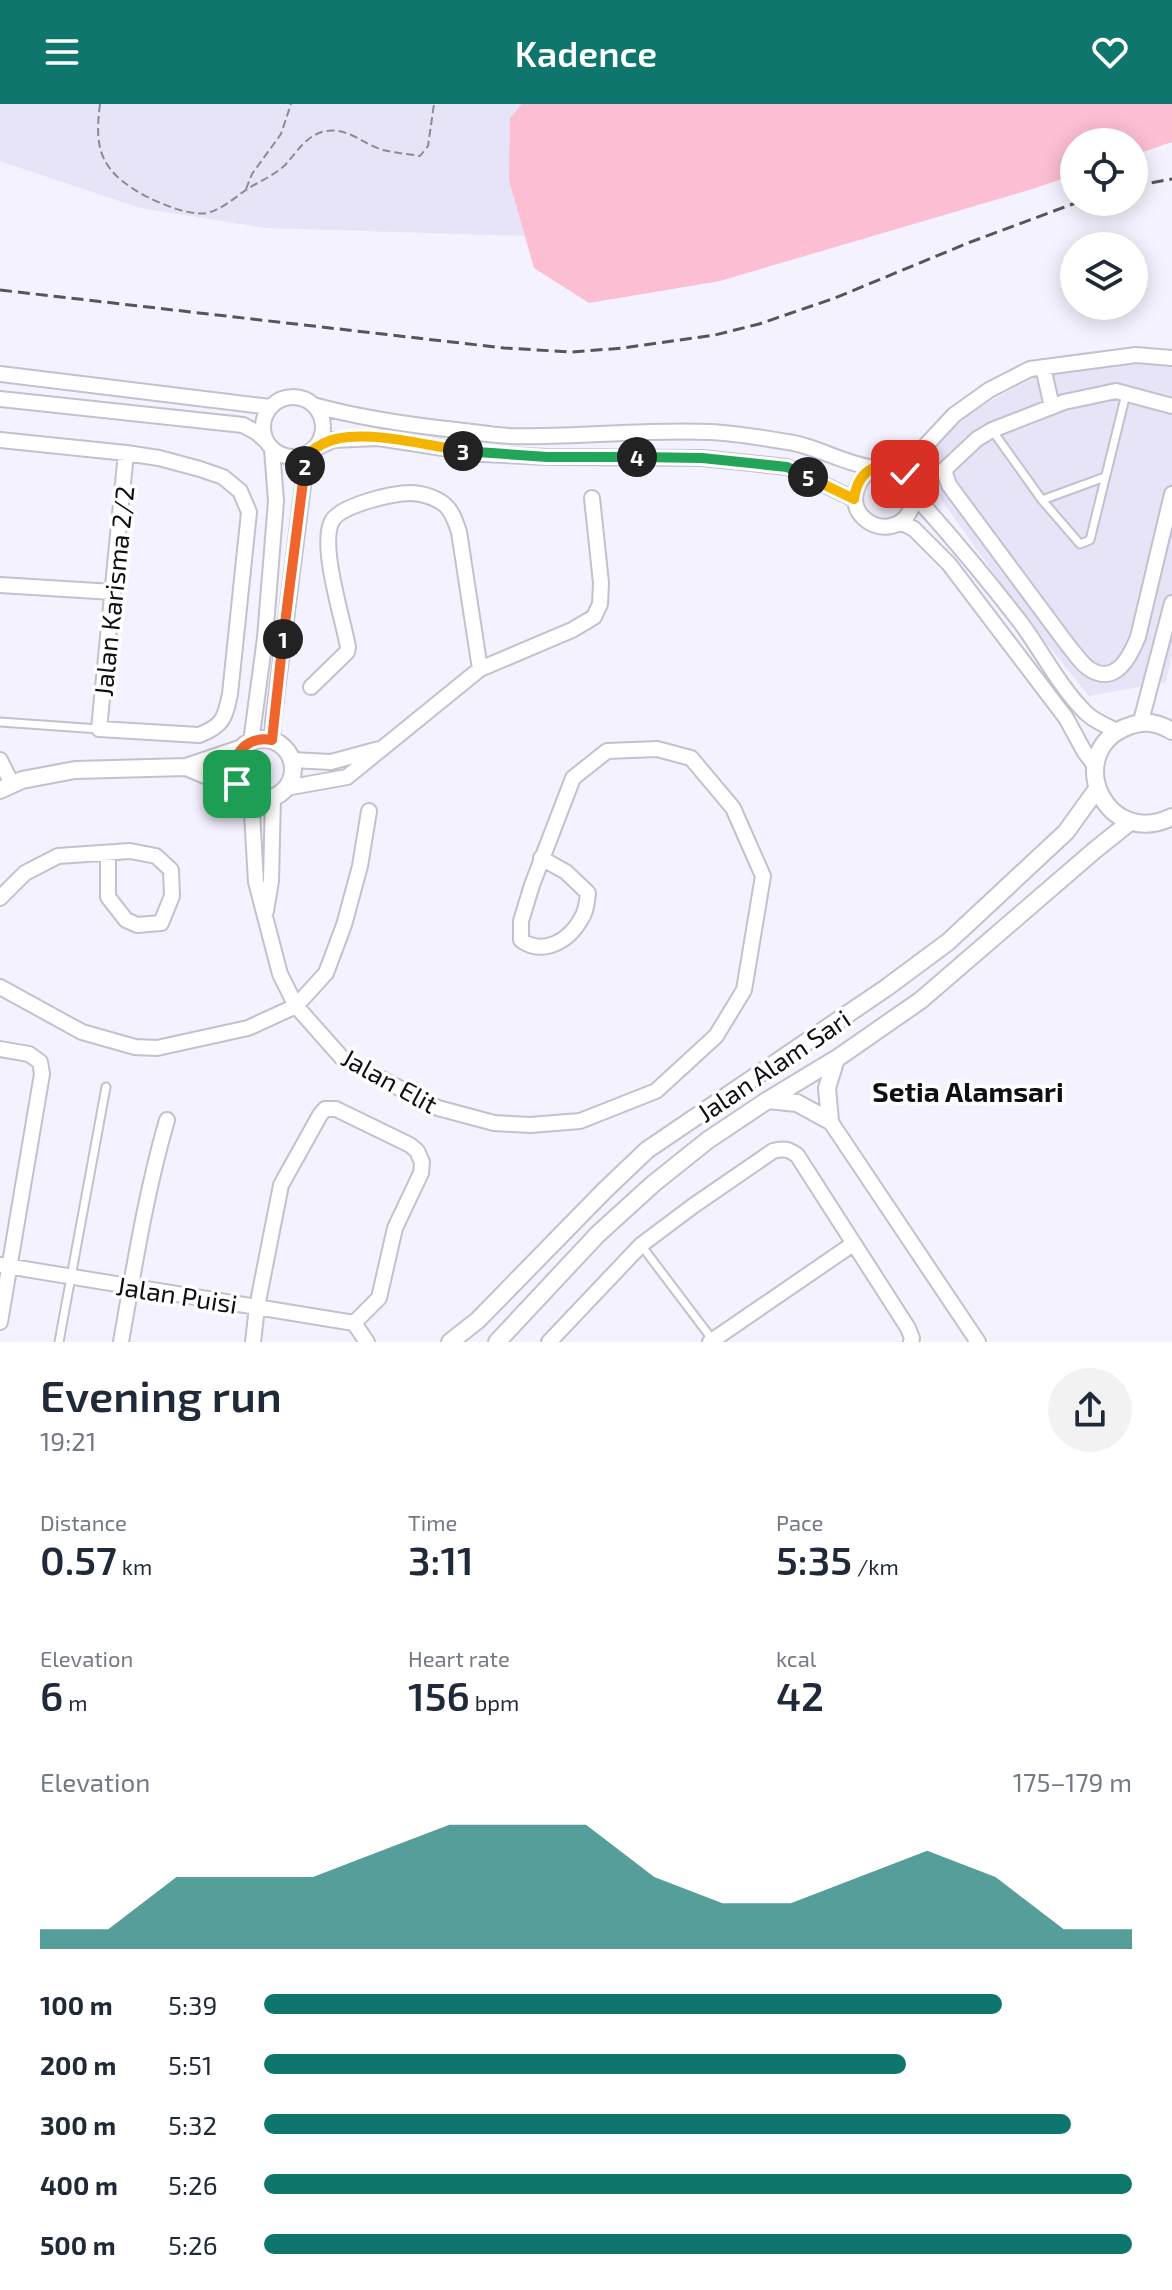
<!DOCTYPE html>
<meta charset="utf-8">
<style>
:root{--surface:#fff;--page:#f2f2f3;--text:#1f2937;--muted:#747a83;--accent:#0f766e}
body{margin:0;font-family:"Exo 2",sans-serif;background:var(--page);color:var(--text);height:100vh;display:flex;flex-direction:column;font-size:30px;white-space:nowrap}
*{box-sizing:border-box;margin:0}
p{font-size:26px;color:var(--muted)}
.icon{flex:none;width:44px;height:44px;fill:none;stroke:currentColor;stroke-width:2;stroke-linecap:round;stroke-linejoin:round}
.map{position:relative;height:1238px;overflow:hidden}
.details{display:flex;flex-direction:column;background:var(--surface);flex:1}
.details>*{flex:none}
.fabs{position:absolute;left:1060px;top:24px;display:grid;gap:16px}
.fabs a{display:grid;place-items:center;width:88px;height:88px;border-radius:50%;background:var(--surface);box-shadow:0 4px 20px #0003;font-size:40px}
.pin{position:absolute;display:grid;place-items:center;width:68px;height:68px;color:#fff;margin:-34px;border-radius:16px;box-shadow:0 4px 12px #0006}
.km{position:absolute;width:40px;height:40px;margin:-20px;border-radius:50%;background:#222;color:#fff;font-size:22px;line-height:40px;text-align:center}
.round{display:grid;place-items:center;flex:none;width:84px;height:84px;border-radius:42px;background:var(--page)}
.summary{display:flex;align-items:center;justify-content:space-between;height:136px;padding:0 40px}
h1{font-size:44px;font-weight:600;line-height:60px}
.figures{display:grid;grid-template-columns:repeat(3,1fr);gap:12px;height:136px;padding:8px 40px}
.figures div{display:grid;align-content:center}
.figures b{font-size:40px;font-weight:600}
.figures small{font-size:22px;font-weight:400}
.figures p{font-size:22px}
.chart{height:224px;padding:16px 40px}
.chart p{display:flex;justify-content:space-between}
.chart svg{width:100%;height:144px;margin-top:8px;fill:var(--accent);opacity:.7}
ul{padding:0 40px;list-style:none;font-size:26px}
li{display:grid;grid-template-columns:128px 96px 1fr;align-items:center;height:60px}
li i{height:20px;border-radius:10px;background:var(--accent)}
header{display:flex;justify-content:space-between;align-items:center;height:104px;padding:0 40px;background:var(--accent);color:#fff;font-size:36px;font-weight:600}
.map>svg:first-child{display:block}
.built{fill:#e6e4f6}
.green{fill:#fbbed2}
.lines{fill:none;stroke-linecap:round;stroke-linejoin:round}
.service-casing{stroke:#c2c1cd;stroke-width:11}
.minor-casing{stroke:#c2c1cd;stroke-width:18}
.tertiary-casing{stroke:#c2c1cd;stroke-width:20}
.path{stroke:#8c8b93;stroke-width:2;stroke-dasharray:8 4;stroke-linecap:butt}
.service{stroke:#fff;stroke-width:7}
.minor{stroke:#fff;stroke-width:14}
.tertiary{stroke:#fff;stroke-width:16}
.rail{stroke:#56555c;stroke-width:3;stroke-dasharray:12 6;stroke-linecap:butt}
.split-1-casing{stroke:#fff;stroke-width:16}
.split-2-casing{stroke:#fff;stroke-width:16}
.split-3-casing{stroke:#fff;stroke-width:16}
.split-4-casing{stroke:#fff;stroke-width:16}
.split-5-casing{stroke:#fff;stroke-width:16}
.split-6-casing{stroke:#fff;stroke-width:16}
.split-1{stroke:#f0652b;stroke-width:10}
.split-2{stroke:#f0652b;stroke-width:10}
.split-3{stroke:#f5b400;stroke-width:10}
.split-4{stroke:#22a559;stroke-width:10}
.split-5{stroke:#22a559;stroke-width:10}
.split-6{stroke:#f5b400;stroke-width:10}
.labels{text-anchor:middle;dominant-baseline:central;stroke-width:7;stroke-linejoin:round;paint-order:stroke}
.street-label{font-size:26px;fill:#0f0e12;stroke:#fff}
.neighbourhood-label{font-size:28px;font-weight:bold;fill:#0f0e12;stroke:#fff}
</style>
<header><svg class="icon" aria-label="menu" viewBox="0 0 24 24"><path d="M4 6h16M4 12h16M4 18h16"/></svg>Kadence<svg class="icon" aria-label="heart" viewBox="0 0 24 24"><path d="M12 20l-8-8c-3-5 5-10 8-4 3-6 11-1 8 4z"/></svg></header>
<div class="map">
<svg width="1172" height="1238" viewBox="0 0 1172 1238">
<rect width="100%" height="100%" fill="#f3f2fe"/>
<path class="built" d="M0,0H1079L562,133L266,124L140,104L0,57Z
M1172,257V551L1166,578L1089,592L1024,512L936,388L910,367L970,308L1044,268Z"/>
<path class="green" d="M522,0H1172V38L1134,51V38H1074V71L1032,85L720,177L589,199L534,164L509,76L510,14Z"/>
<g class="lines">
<defs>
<path id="service" d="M992,326L1042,396L1080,440L1090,436L1126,290
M1042,396L1105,373
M0,618L99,625
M641,1141L712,1235
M59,1238L106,983"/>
<path id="minor" d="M1043,263L1052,303
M0,270L270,303
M263 323a30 30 0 1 1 60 0a30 30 0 1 1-60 0Z
M0,295L243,321L256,328L266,337
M313,301C360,314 408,321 456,326C474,328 492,331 510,332C577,334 643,325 710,328C736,329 762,334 788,338C816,342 840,358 869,363C879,364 889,361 898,366C903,368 908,373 911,378C916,387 915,398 910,407C889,446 824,405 873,363
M1172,302L1116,287L1064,298L992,326L977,335L944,366L949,381L1067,540C1073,547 1080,558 1088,564C1115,583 1130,553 1138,533L1172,390
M0,336L126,349L159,354L200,365L223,373L240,387L249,408L230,590C225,614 223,622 199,631L99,625L126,349
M314,345L333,336L378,334L482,350L547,353L702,354L787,363L854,395
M901,368L954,311L989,286L1030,265L1136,251L1172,254
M915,392C952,433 987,475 1021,519C1043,549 1059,582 1086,609C1094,617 1107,622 1117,627
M901,418L914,425L949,460L1066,614L1084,647L1096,663
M0,481L113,488
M311,583L347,548L348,543C343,515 319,441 332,417C341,401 393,389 411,389C422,389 437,394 445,401C453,408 456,419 459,428L480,565
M1141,617L1172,499
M272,636L273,618L307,350
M251,638L265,534L276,397L272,345
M0,656L12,680
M292,656L331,658L379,645
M286,684L347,673L480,565L572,526L594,513L600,500L601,479L592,394
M251,692L256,778L280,870L296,902L343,955L438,1004L494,1019L530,1021L580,1017L656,987L716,932L744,886L763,772L733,704L691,654L657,645L607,647L573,674L532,781L521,817V836C543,852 569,837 581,815C586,808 587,798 588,789L566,768L541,754
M0,794L25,769L58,752L130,747L156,752L171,766L172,792L161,819L137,821L126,816L108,793V750
M266,807L271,777L273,693
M0,883L82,928L135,943L157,944L248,924L296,902L326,869L344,821L360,762L369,707
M0,945L29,950L40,958L42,970L0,1218
M830,1017L978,1238
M0,1161L354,1219
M354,1219L367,1238
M121,1238C134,1164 146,1088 167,1016
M253,1238L257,1203L281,1081L320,1011L325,1005H336L410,1041L417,1047L422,1058L421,1069L395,1124L379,1194L354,1219
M549,1238L641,1141L693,1102L773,1047C783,1044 788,1045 797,1051L908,1224L912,1234L911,1238
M710,1238L853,1140"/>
<path id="tertiary" d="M1172,627C1155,617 1142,616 1124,624C1064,652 1106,745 1172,713
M233 665a30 30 0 1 1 60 0a30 30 0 1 1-60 0Z
M186,663L243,687
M0,686L22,676L75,666L186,663L242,644
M768,996L797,999L830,1017
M830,1017L827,984L836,955
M450,1238L478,1216L604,1087L647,1046L886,884L948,838L1066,728L1097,685
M497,1238L598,1130L653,1080L708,1036L768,996L839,953L921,896L1095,746L1130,718"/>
</defs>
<use href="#service" class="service-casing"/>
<use href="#minor" class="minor-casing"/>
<use href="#tertiary" class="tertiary-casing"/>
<path class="path" d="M100,0C95,39 98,62 132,84C148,95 188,113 207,109C223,105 235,93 249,84C260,77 275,71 285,61C298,47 306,31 326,27C347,23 365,41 383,46C395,49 408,50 420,52L428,42L434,0
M246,85L252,70L281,30L291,0"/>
<use href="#service" class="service"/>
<use href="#minor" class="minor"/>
<use href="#tertiary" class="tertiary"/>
<path class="rail" d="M1134,82L1172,75
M0,186L504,244L572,248L623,244L715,231L759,220L835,194L968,139L1078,98"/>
</g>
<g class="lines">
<defs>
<path id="split-1" d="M237,680C227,655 244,631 272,636L283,535"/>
<path id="split-2" d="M283,535L305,362"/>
<path id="split-3" d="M305,362L307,350C315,344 326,337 336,335C374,327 425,341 463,347"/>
<path id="split-4" d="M463,347L547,353H637"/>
<path id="split-5" d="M637,353L702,354L787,363L808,373"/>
<path id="split-6" d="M808,373L854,395C858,366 879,353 905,370"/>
</defs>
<use href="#split-1" class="split-1-casing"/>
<use href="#split-2" class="split-2-casing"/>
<use href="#split-3" class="split-3-casing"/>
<use href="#split-4" class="split-4-casing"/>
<use href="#split-5" class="split-5-casing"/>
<use href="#split-6" class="split-6-casing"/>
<use href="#split-1" class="split-1"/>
<use href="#split-2" class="split-2"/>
<use href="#split-3" class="split-3"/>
<use href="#split-4" class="split-4"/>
<use href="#split-5" class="split-5"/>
<use href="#split-6" class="split-6"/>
</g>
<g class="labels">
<g class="street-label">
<text transform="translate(113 487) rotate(-84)">Jalan Karisma 2/2</text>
<text transform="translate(773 961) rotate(-34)">Jalan Alam Sari</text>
<text transform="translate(390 976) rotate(29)">Jalan Elit</text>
<text transform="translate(177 1190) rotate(9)">Jalan Puisi</text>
</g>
<g class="neighbourhood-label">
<text x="968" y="987">Setia Alamsari</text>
</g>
</g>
</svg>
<div class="fabs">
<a><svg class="icon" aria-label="locate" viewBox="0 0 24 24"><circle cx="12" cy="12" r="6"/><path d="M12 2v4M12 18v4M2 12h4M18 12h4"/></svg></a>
<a><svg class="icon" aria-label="layers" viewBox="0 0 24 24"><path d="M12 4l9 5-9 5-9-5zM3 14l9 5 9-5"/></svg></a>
</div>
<div class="pin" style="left:237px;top:680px;background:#1e9e55"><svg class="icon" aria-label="arrive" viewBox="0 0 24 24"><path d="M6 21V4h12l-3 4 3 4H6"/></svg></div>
<div class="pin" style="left:905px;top:370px;background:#d93025"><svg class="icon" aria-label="check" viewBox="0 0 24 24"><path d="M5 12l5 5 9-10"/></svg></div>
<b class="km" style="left:283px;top:535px">1</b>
<b class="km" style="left:305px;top:362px">2</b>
<b class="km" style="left:463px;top:347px">3</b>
<b class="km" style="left:637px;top:353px">4</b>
<b class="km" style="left:808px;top:373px">5</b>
</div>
<section class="details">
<div class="summary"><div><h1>Evening run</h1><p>19:21</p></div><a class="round"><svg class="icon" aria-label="share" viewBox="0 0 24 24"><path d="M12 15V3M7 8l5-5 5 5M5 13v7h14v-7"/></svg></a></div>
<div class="figures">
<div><p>Distance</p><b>0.57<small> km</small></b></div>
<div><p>Time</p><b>3:11</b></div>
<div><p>Pace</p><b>5:35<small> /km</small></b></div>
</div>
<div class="figures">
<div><p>Elevation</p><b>6<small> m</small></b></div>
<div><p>Heart rate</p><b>156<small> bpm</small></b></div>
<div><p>kcal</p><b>42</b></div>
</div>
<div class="chart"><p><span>Elevation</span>175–179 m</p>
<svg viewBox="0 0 160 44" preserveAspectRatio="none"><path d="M0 44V38L10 38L20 22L30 22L40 22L50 14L60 6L70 6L80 6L90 22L100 30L110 30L120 22L130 14L140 22L150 38L160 38V44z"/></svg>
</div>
<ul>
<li><b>100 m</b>5:39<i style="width:85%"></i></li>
<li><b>200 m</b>5:51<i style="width:74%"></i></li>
<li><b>300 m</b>5:32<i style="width:93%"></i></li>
<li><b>400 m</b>5:26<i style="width:100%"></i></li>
<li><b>500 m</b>5:26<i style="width:100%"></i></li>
</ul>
</section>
